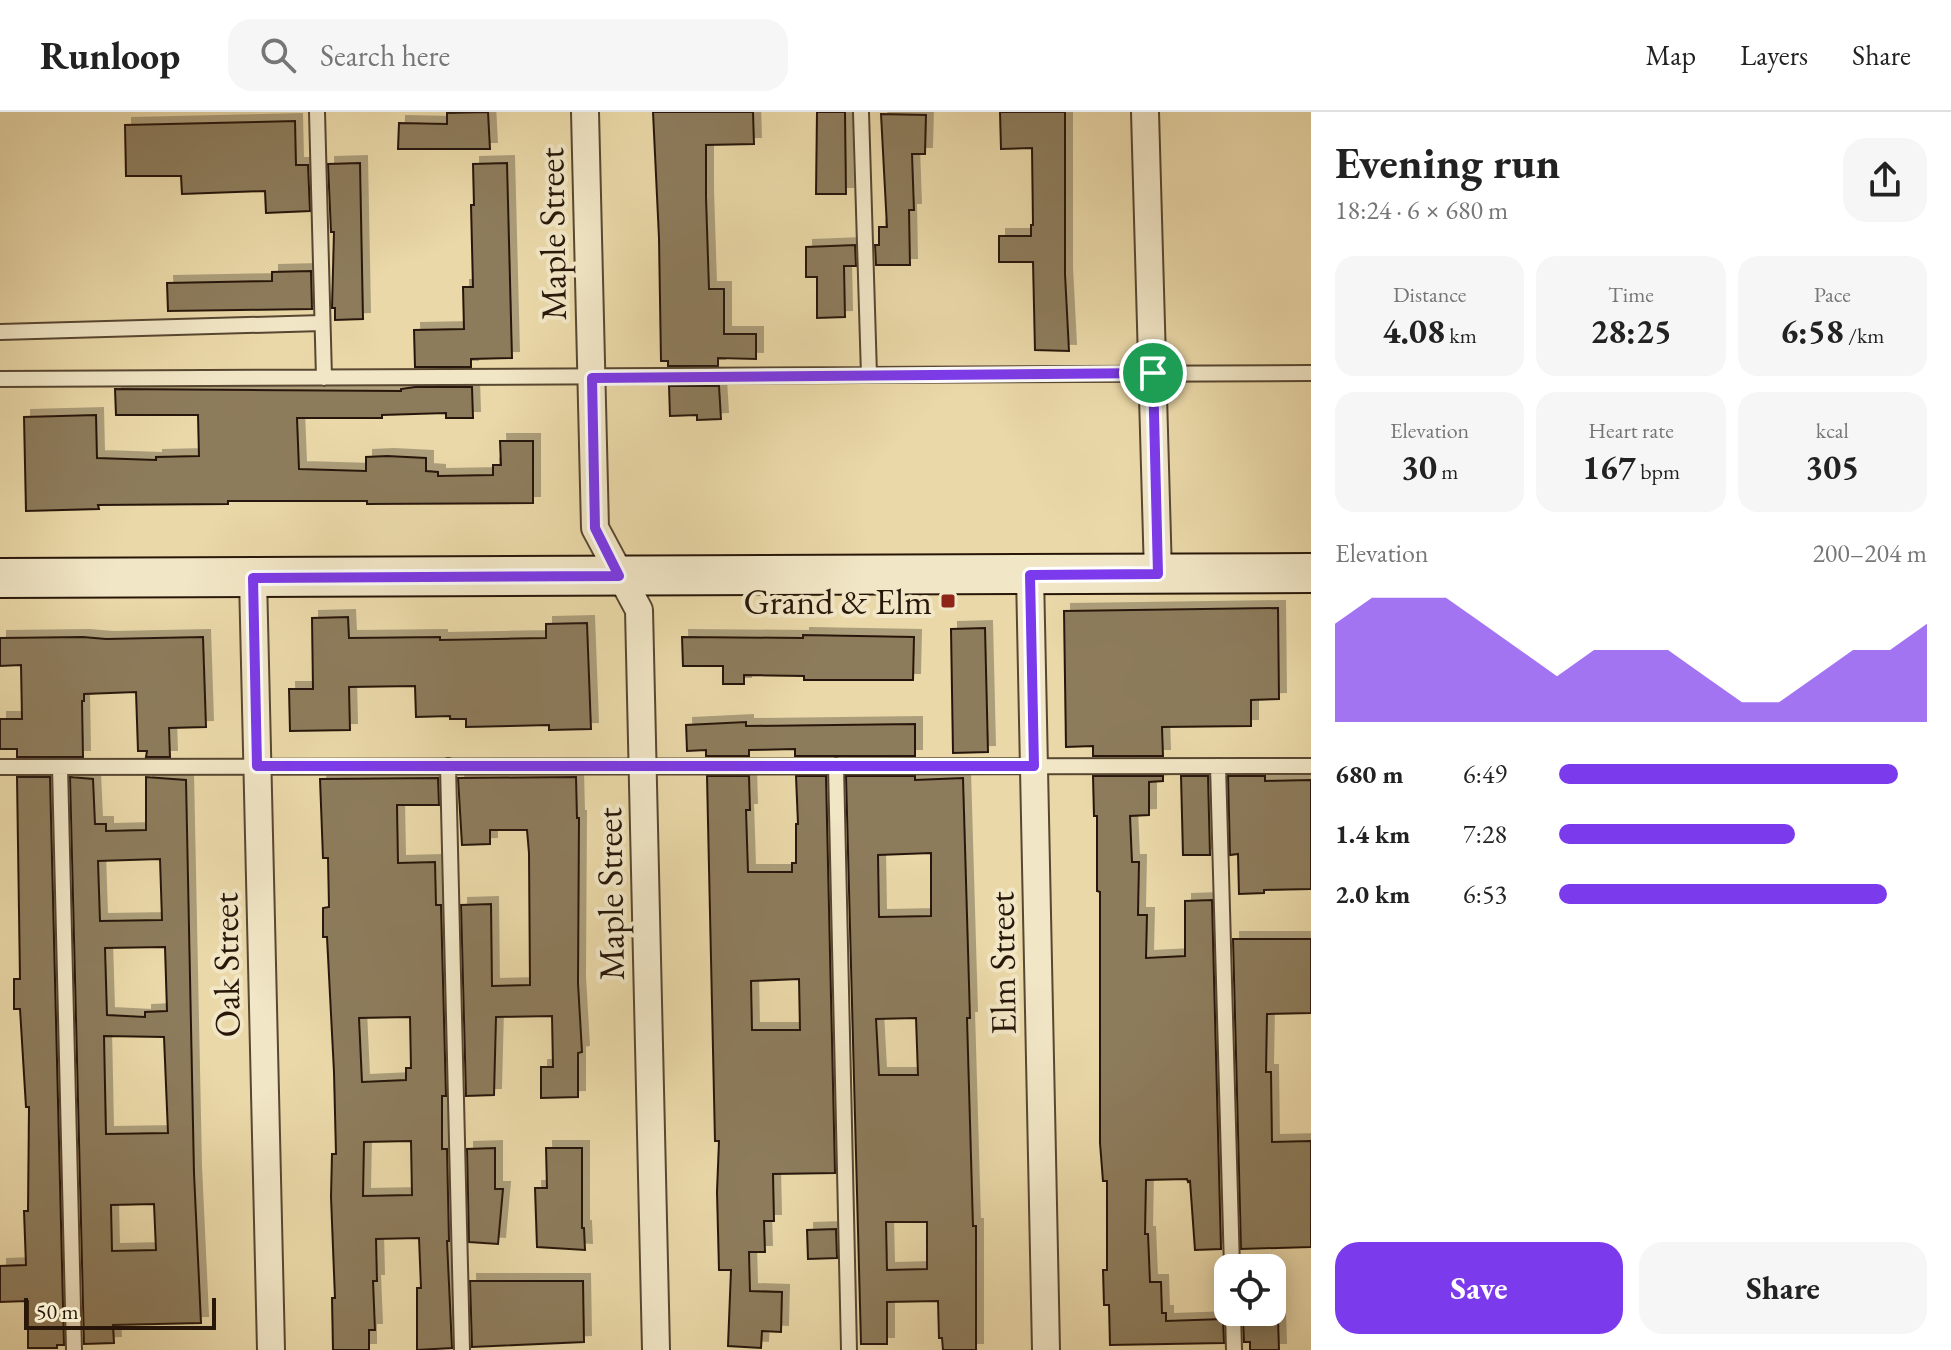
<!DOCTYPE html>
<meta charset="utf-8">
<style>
:root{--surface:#fff;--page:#f6f6f6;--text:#222;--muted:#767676;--line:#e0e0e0;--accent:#7c3aed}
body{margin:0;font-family:"EB Garamond",serif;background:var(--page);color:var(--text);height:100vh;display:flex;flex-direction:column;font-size:30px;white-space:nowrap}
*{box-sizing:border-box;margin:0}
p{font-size:26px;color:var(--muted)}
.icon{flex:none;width:44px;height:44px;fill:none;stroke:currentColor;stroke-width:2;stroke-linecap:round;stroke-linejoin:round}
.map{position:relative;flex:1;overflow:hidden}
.drawer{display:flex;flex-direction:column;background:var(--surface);width:640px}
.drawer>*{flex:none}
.controls{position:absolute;left:1214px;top:1142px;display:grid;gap:16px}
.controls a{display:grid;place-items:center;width:72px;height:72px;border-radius:16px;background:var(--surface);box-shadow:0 4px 20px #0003;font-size:40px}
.scale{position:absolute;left:24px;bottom:20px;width:192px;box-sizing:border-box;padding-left:8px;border:4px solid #281709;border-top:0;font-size:22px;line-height:28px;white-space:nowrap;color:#281709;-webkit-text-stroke:6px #f1e6c6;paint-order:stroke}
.pin{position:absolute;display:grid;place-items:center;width:68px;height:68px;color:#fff;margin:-34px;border:4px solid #fff;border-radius:50%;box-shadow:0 2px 8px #0007}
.round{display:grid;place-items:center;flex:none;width:84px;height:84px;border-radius:24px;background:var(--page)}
.overview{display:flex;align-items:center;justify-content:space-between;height:136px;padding:0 24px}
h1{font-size:44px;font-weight:700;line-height:60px}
.stats{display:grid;grid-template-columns:repeat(3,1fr);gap:12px;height:136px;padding:8px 24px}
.stats div{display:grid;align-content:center;border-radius:20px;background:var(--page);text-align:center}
.stats b{font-size:34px;font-weight:700}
.stats small{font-size:22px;font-weight:400}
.stats p{font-size:22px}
.chart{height:224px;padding:16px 24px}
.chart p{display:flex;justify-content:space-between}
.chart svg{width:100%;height:144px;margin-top:8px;fill:var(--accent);opacity:.7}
.button{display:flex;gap:16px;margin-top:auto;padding:16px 24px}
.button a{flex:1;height:92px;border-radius:24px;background:var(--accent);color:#fff;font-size:32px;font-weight:700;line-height:92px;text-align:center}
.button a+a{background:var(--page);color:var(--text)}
ul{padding:0 24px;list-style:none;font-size:26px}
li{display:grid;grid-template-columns:128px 96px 1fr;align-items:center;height:60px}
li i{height:20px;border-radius:10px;background:var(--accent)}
header{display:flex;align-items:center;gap:48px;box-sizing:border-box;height:112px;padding:0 40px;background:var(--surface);border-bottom:2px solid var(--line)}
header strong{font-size:38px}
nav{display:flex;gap:44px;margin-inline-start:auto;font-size:28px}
.search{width:560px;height:72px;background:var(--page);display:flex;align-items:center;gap:20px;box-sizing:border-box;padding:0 28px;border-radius:24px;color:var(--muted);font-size:30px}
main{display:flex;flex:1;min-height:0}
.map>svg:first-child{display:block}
.building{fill:#8d7b5c;stroke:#281709;stroke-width:2;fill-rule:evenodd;filter:url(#shadow)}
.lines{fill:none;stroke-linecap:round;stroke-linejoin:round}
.lane-casing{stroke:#584731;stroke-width:18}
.street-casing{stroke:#584731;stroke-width:30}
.secondary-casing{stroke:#281709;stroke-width:42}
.lane{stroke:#f1e6c6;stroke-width:14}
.street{stroke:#f1e6c6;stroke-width:26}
.secondary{stroke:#f1e6c6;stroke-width:38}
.route-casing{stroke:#fff;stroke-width:16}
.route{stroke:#7c3aed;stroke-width:10}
.poi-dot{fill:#8f2418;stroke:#f1e6c6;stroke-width:3}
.labels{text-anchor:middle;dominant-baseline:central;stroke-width:8;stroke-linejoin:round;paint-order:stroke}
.street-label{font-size:36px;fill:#281709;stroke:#f1e6c6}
.poi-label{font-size:36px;fill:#281709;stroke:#f1e6c6;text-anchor:end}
</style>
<header>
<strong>Runloop</strong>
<div class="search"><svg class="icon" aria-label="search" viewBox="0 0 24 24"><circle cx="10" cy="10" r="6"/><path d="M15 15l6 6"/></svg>Search here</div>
<nav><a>Map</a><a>Layers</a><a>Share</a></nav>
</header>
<main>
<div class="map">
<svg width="1311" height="1238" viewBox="0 0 1311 1238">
<defs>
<filter id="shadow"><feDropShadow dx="7" dy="-7" stdDeviation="0" flood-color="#0004"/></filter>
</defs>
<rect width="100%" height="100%" fill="#ead8a8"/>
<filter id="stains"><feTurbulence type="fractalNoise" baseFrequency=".0025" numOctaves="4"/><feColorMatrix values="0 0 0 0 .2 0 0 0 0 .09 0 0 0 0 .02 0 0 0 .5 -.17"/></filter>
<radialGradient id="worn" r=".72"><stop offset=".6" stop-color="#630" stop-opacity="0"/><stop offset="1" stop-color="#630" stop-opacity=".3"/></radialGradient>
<path class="building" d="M488,0L490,37H398L399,11L447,12V1Z
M653,0H753L754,32L706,33V85L709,177H724V222H756V247L718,246V254H668V249H661L659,126Z
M817,0H845L846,82H816Z
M1000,0H1065V162L1069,239L1035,238L1033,150H999V124H1031V113H1033L1032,36L1001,37Z
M881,2L926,3L925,42H912L914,98H909L910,153H876L875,133H879V115H887Z
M295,9L296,53H308L310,99L266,101L265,79L182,82L181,64H126L125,13Z
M360,51L363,207L335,208V196H332L334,120H331L328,52Z
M507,51L512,246L471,247V255H415L414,218L464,217L463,175H473L471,93H474L473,52Z
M855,133L856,154H844L845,205L817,206V165H806V135Z
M311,159L312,197L168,199L167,171L272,169V160Z
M669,274H719L721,307L697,308V303L670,304Z
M415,275H472L473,306H446V301L382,303V306H297L299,357L366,359V345L387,344L426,346V359L438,360V364L493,363V353H501L500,329H533V391L367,392V389H228V392L98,393L99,397L26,399L24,305L96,303L97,346L156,348V345L199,344L198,303H116L115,277L401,279V277Z
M1278,496L1279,587L1251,588V614L1162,615L1163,644H1093V634L1066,635L1064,499Z
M348,505L349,526L440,525V528L546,526V512L587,511L591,617L549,618V613L466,615V607H450V604L416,605L415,574L349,575L350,618L290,619L289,577H313L312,506Z
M985,516L988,640L953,641L951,517Z
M803,523L914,525L913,568H804V564L744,563V572H723V554H683L682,525L803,526Z
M83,525L106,527L203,525L206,615L169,616L170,645H146L147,639H138L136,580L84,582V589H82L83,645H17V637H0V607H22L21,553L0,554V526Z
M746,610V614L915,612V644H795V637L749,638V644H706V638L687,639L686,613Z
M707,664H749L750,698H746L748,760H792V751H796V712H798L796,664H826L835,1061L773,1062L774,1109H764L765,1140H749L750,1179L782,1180L781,1220L762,1219L761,1236L728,1234L731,1158H719L717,1080L719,1029H715ZM799,867L800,918H752L751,869Z
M846,664H915V668L963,666L970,906H967L973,1114H976V1238H943L942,1226H939L938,1189L887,1190V1232H861ZM931,741V804L879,805L878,743ZM916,906L918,963H879L876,907ZM886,1110H927V1157L887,1158Z
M1093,664H1163V669L1149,670V703L1130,704L1132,750H1139L1138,803H1147L1146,846L1185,844V789L1212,788L1221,1137L1195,1138L1190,1069L1188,1070L1187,1067L1146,1068L1145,1122H1148L1150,1170H1161L1162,1201H1166V1209L1223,1207L1224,1231L1110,1233L1109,1193H1104L1103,1158H1107V1069H1103L1100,1031V780L1097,779V704H1094Z
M1181,664H1208L1210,743H1183Z
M1228,664H1265V669L1311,668V777L1264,778V781L1239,782L1238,742L1230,743Z
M17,665H50L64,1233H57V1236H28V1189L0,1190V1154L26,1153L24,1099H28L29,995H26L20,897H14V867H20Z
M70,665L93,667L95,712H106V719L146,718V665L186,668L194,1061L201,1211L113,1213L114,1231L84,1232ZM160,747L162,808L100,809L98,749ZM165,835L167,899L145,900V905L107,903L105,836ZM104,924L164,925L168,1021L106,1022ZM154,1092L156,1138L112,1139L111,1093Z
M576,665L577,706H579L578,871L582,940L578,941V985L541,986V955H553L552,904L496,905L494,983L466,984L461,793L491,792L492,874L530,873L529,741L527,718H490V732L462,733L458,666Z
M438,666L439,693H397L398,751L435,750L436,793H441L446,984H442V1037H447L449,1129H447L452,1236L417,1238V1176H421L419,1126L376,1127L377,1169H373L375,1218H369V1238H333L332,1186H335L331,1085L332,1042H336L334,960L327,825H323V796L329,795L328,746H323L320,667ZM410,905L411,956H406V968L362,970L359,906ZM411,1029L412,1083L363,1084L364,1030Z
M1233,827H1311V901L1267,902L1266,960H1271L1272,1030L1311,1029V1135L1241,1137Z
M495,1036V1077H503L498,1132L469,1130L467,1037Z
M546,1036H582V1116H584L585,1138L537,1135L535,1076H547Z
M836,1117L837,1146L808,1147L807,1118Z
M470,1169H583L584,1230L472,1235Z
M1278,1207L1279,1238H1250V1230H1244L1243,1208Z"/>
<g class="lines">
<defs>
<path id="lane" d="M317,0L324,266
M861,0L869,263
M0,220L322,211
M0,267L1311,261
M448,654L462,1238
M836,654L849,1238
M1218,654L1232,1156
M0,655L1311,654
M60,655L74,1238
M1233,1200L1234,1238"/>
<path id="street" d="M585,0L595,416L639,498L656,1238
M1145,0L1158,462
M1030,463L1046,1238
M253,466L271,1238"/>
<path id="secondary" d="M0,466L1311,461"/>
</defs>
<use href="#lane" class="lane-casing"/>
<use href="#street" class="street-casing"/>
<use href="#secondary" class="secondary-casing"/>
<use href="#lane" class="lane"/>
<use href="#street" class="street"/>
<use href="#secondary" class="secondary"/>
</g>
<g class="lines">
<defs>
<path id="route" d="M1153,261L1158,462L1030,463L1034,654H257L253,466L619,464L595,416L592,266Z"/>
</defs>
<use href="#route" class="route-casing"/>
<use href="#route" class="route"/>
</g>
<rect class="poi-dot" x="940" y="481" width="16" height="16" rx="4"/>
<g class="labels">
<g class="street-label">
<text transform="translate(552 122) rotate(-91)">Maple Street</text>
<text transform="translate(610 782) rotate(-91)">Maple Street</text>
<text transform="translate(1002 851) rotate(-91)">Elm Street</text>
<text transform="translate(226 853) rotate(-91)">Oak Street</text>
</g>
<g class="poi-label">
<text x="932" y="489">Grand &amp; Elm</text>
</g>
</g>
<rect width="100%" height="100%" filter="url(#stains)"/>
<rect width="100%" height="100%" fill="url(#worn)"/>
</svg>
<div class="controls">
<a><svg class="icon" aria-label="locate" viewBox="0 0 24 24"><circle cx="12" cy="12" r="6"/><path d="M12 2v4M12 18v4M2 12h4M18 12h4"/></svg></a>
</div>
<div class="scale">50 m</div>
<div class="pin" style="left:1153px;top:261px;background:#1e9e55"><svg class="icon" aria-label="arrive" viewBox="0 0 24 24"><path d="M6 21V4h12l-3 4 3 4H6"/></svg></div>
</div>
<section class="drawer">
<div class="overview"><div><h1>Evening run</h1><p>18:24 · 6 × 680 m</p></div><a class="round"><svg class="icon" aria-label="share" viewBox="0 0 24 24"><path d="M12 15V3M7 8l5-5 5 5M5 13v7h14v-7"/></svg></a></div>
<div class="stats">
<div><p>Distance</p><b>4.08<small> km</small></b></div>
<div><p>Time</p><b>28:25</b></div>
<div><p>Pace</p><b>6:58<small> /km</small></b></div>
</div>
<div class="stats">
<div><p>Elevation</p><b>30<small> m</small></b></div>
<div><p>Heart rate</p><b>167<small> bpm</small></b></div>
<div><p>kcal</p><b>305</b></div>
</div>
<div class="chart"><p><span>Elevation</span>200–204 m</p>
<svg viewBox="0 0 160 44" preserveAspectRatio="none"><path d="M0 44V14L10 6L20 6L30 6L40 14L50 22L60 30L70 22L80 22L90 22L100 30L110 38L120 38L130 30L140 22L150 22L160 14V44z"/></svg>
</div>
<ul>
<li><b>680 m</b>6:49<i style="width:92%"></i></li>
<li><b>1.4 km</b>7:28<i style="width:64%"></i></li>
<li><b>2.0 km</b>6:53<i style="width:89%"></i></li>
</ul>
<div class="button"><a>Save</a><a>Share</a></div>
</section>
</main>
